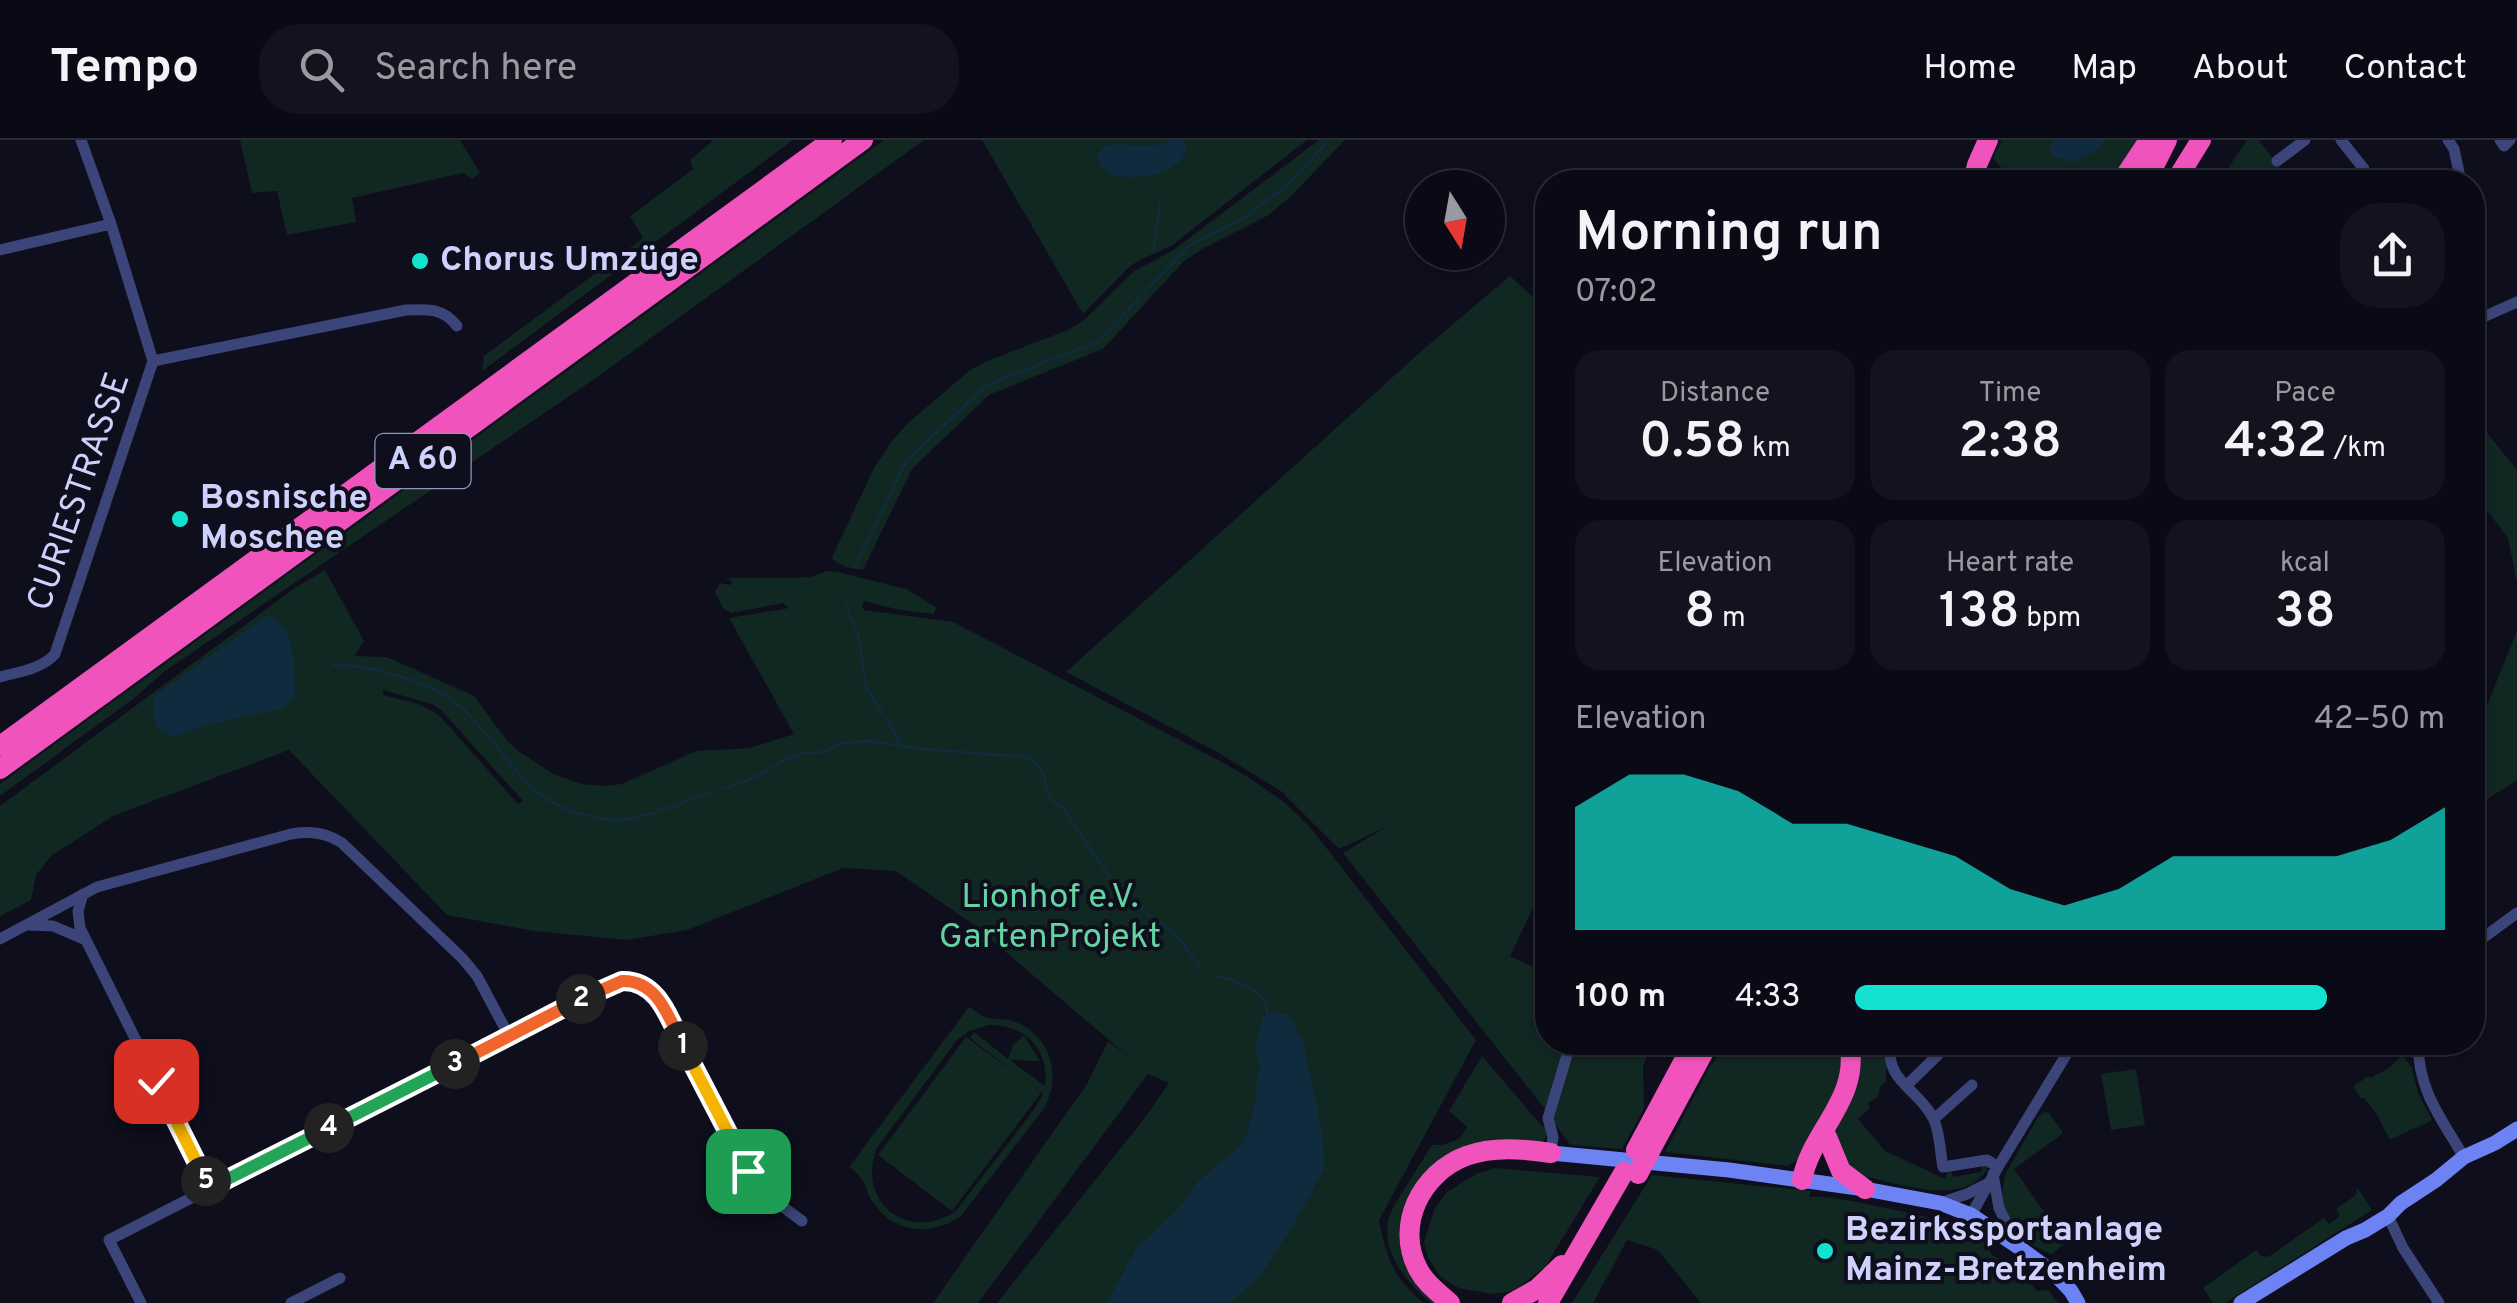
<!DOCTYPE html>
<meta charset="utf-8">
<style>
:root{--surface:#0a0a16;--page:#13131f;--text:#f1f3f6;--muted:#999aa1;--line:#2a2b35;--accent:#13e2d0}
body{margin:0;font-family:Overpass,sans-serif;background:var(--page);color:var(--text);height:100vh;display:flex;flex-direction:column;font-size:38px;white-space:nowrap}
*{box-sizing:border-box;margin:0}
p{font-size:32px;color:var(--muted)}
.icon{flex:none;width:55px;height:55px;fill:none;stroke:currentColor;stroke-width:2;stroke-linecap:round;stroke-linejoin:round}
.map{position:relative;flex:1;overflow:hidden}
.details{position:absolute;left:1535px;top:30px;width:950px;height:885px;display:flex;flex-direction:column;background:var(--surface);border-radius:40px;box-shadow:0 2px 8px #0004,0 0 0 2px var(--line)}
.details>*{flex:none}
.needle{width:65px;rotate:169deg}
.fabs{position:absolute;left:1405px;top:30px;display:grid;gap:20px}
.fabs a{display:grid;place-items:center;width:100px;height:100px;border-radius:50%;background:var(--surface);box-shadow:0 2px 8px #0004,0 0 0 2px var(--line);font-size:50px}
.pin{position:absolute;display:grid;place-items:center;width:85px;height:85px;color:#fff;margin:-42px;border-radius:20px;box-shadow:0 5px 15px #0006}
.km{position:absolute;width:50px;height:50px;margin:-25px;border-radius:50%;background:#222;color:#fff;font-size:28px;line-height:50px;text-align:center}
.round{display:grid;place-items:center;flex:none;width:105px;height:105px;border-radius:40px;background:var(--page)}
.headline{display:flex;align-items:center;justify-content:space-between;height:170px;padding:0 40px}
h1{font-size:55px;font-weight:600;line-height:75px}
.metrics{display:grid;grid-template-columns:repeat(3,1fr);gap:15px;height:170px;padding:10px 40px}
.metrics div{display:grid;align-content:center;border-radius:25px;background:var(--page);text-align:center}
.metrics b{font-size:50px;font-weight:600}
.metrics small{font-size:28px;font-weight:400}
.metrics p{font-size:28px}
.chart{height:280px;padding:20px 40px}
.chart p{display:flex;justify-content:space-between}
.chart svg{width:100%;height:180px;margin-top:10px;fill:var(--accent);opacity:.7}
ul{padding:0 40px;list-style:none;font-size:32px}
li{display:grid;grid-template-columns:160px 120px 1fr;align-items:center;height:75px}
li i{height:25px;border-radius:12px;background:var(--accent)}
header{display:flex;align-items:center;gap:60px;box-sizing:border-box;height:140px;padding:0 50px;background:var(--surface);border-bottom:2px solid var(--line)}
header strong{font-size:48px}
nav{display:flex;gap:55px;margin-inline-start:auto;font-size:35px}
.search{width:700px;height:90px;background:var(--page);display:flex;align-items:center;gap:25px;box-sizing:border-box;padding:0 35px;border-radius:40px;color:var(--muted);font-size:38px}
.map>svg:first-child{display:block}
.green{fill:#112722;fill-rule:evenodd}
.water{fill:#112b3e}
.lines{fill:none;stroke-linecap:round;stroke-linejoin:round}
.stream{stroke:#112b3e;stroke-width:2.5}
.street{stroke:#3c4579;stroke-width:11}
.secondary{stroke:#6d83f3;stroke-width:15}
.highway{stroke:#f153bc;stroke-width:20}
.highway-bridge{stroke:#f153bc;stroke-width:20}
.split-1-casing{stroke:#fff;stroke-width:20}
.split-2-casing{stroke:#fff;stroke-width:20}
.split-3-casing{stroke:#fff;stroke-width:20}
.split-4-casing{stroke:#fff;stroke-width:20}
.split-5-casing{stroke:#fff;stroke-width:20}
.split-6-casing{stroke:#fff;stroke-width:20}
.split-1{stroke:#f5b400;stroke-width:12}
.split-2{stroke:#f0652b;stroke-width:12}
.split-3{stroke:#f0652b;stroke-width:12}
.split-4{stroke:#22a559;stroke-width:12}
.split-5{stroke:#22a559;stroke-width:12}
.split-6{stroke:#f5b400;stroke-width:12}
.poi-dot{fill:#13e2d0;stroke:#0e0e1d;stroke-width:4}
.labels{text-anchor:middle;dominant-baseline:central;stroke-width:8;stroke-linejoin:round;paint-order:stroke}
.shield{fill:#0e0e1d;stroke:#9496b8;stroke-width:2.5}
.shield-label{font-size:32px;font-weight:bold;fill:#ced1fb}
.poi-label{font-size:35px;font-weight:bold;fill:#ced1fb;stroke:#0e0e1d;text-anchor:start}
.street-label{font-size:35px;fill:#ced1fb;stroke:#0e0e1d}
.park-label{font-size:35px;fill:#61d4a2;stroke:#0e0e1d}
</style>
<header>
<strong>Tempo</strong>
<div class="search"><svg class="icon" aria-label="search" viewBox="0 0 24 24"><circle cx="10" cy="10" r="6"/><path d="M15 15l6 6"/></svg>Search here</div>
<nav><a>Home</a><a>Map</a><a>About</a><a>Contact</a></nav>
</header>
<div class="map">
<svg width="2517" height="1163" viewBox="0 0 2517 1163">
<rect width="100%" height="100%" fill="#0e0e1d"/>
<path class="green" d="M240,0H460L480,33L472,39L463,33L352,58L356,82L287,95L277,51L252,53Z
M714,0H793L482,231L484,216L643,98L630,76L693,29L690,20Z
M884,0H924L593,240L165,531L133,559L0,656V644Z
M982,0H1307L1171,106L1138,121L1128,128L1083,174Z
M1319,0H1345L1288,59L1267,76L1202,109L1183,122L1103,209L989,255L912,329L863,430L846,427L833,420L832,417L874,328L892,301L909,282L970,230L987,221L1068,190L1083,181L1134,131L1172,111Z
M2002,0H2137L2126,24L2113,42H2013L1993,18Z
M2247,0H2259L2290,42H2219Z
M1510,136L1547,170L1548,737L1510,816L1542,831L1547,821L1548,902L1645,903L1650,908L1643,927L1644,969L1622,1009L1571,1005L1568,1002L1545,969L1343,713L1386,687L1339,709L1281,651L1217,612L1066,532L1426,207Z
M2473,268L2475,278L2517,330V443L2508,398L2473,352Z
M325,430L364,501L354,516L387,517L474,556L508,602L518,611L552,633L581,644L606,646L622,644L696,611L750,608L794,594L729,478L789,468L783,463L731,473L723,468L715,452L720,443L730,445L732,442L727,438H791L811,437L827,431L838,432L906,449L936,467L934,474L900,470L864,461L862,466L864,470L953,482L1222,622L1251,639L1284,662L1310,687L1476,900L1379,1080C1386,1117 1394,1139 1424,1163H997L1144,979L1169,943L1148,934L978,1163H933L1087,944L1108,901L1128,916L974,785L896,731L843,728L687,790L627,800L534,791L447,775L289,610L115,675L52,715L36,735L31,760L0,776V666L292,450ZM383,550L432,564L441,570L523,661L518,664L439,575L419,564L383,555Z
M2517,491V640L2473,668V600Z
M969,867C976,871 982,877 989,878C1001,880 1009,878 1020,884C1053,900 1062,941 1042,971L961,1076C933,1096 896,1094 875,1065C861,1046 871,1043 849,1027ZM989,885C1025,884 1050,910 1045,946L1010,920L1040,921L1024,895L1013,905L1008,919L974,892L970,898L1018,935L966,897L878,1015L952,1071L1041,953L1025,940L1043,954L1033,971L955,1072C907,1102 856,1062 877,1008L957,900L969,891Z
M1727,903H1843L1846,928L1802,1017L1788,1026L1665,1012L1709,928Z
M1855,903H1886V942L1880,947L1878,957L1868,963L1870,968L1858,979L1885,1011L1945,1039L1948,1031L1951,1030L1953,1037L1982,1032L1981,1025L1988,1027C1967,1069 1898,1043 1862,1036L1853,1030L1834,1006V990Z
M2402,915L2412,928L2418,953L2432,980C2417,989 2405,991 2390,1000L2377,975L2364,958H2360L2353,946L2369,936L2370,938L2388,929Z
M1482,916L1542,986L1547,987L1548,993L1542,1003L1475,1008L1406,1077L1442,1163H1431C1408,1143 1382,1115 1388,1081C1391,1066 1422,1022 1432,1005H1442L1459,999L1467,987L1449,971Z
M2136,929L2145,985L2111,990L2101,934Z
M2045,972L2049,973L2062,991V994L2014,1029L2066,1103L2051,1114C2041,1109 2024,1102 2017,1093C2002,1077 1999,1051 2007,1031L2038,977Z
M1495,1028L1600,1037L1545,1127L1513,1151L1492,1154L1459,1148L1441,1137L1428,1118L1424,1102L1435,1068L1447,1052L1476,1034Z
M1652,1035L1811,1051L1809,1057C1829,1056 1851,1061 1871,1065C1918,1074 1946,1080 1989,1103L1990,1113L2028,1141L2037,1151L2048,1150L2058,1163H1701L1658,1110L1627,1100L1593,1163H1572Z
M2357,1047L2372,1070L2225,1163H2213L2203,1148L2256,1110L2261,1116L2268,1117L2324,1078L2329,1084L2340,1076L2336,1069L2356,1055Z"/>
<path class="water" d="M1170,0H1182L1187,6C1186,36 1119,46 1103,29C1098,24 1099,21 1098,14L1105,6C1128,0 1147,13 1170,0Z
M2053,0H2105L2094,13L2071,22L2055,17L2049,10Z
M268,475C297,490 295,526 295,555L284,568L206,585L178,596L169,595L159,591C153,577 149,568 157,554Z
M1276,872L1288,875L1303,900L1322,992L1325,1027L1297,1079L1261,1135L1229,1163H1107L1136,1109L1182,1065L1193,1047L1205,1035L1244,1003L1257,956L1255,950L1260,930L1255,907L1262,877Z"/>
<g class="lines">
<path class="stream" d="M1155,111L1154,107L1160,63
M855,427L906,321L987,245L1097,202L1190,105L1242,79L1286,46L1329,0
M845,464L858,494L866,547L883,574
M333,525C372,525 430,541 461,567C503,605 524,662 585,675C594,677 605,680 615,680C644,680 682,662 710,653
M886,579L896,595L899,604
M724,649L749,640L787,619L803,613L823,612L844,603L869,601L922,609L1025,617C1060,633 1032,654 1062,667L1107,733L1137,766L1178,797L1199,825
M1217,836C1239,841 1270,851 1267,878"/>
<path class="street" d="M81,0L111,84L153,221
M2341,0L2364,29L2366,42
M2448,0L2454,9L2461,42
M2500,0L2504,6L2510,0
M2277,21L2305,0
M0,110L111,84
M2472,182L2517,162
M0,537C18,532 42,529 55,514L153,221L406,170C427,169 443,168 457,186
M83,754L78,771L80,788L210,1049
M29,785L53,786L86,800
M0,799L97,747L291,694C310,691 325,692 342,703L463,819L477,836L509,896
M2472,806L2517,773
M1891,902C1884,942 1918,948 1933,978C1940,991 1940,1012 1943,1027L1987,1020L1998,1027
M2418,902C2418,951 2441,978 2464,1017
M1906,946L1951,902
M1934,979L1972,945
M1551,1013L1553,997L1548,978L1571,902
M1993,1034L1999,1068L2017,1105
M1940,1063L1967,1054L1987,1044
M1971,1075L1998,1027L2074,902
M2388,1076L2403,1108L2439,1163
M141,1163L109,1100L607,845C626,838 641,840 656,854L748,1031L779,1064L802,1081
M291,1163L340,1138"/>
<path class="secondary" d="M1551,1013L1729,1030L1865,1049L1940,1063L1971,1075L2017,1106L2055,1134L2071,1151L2078,1163
M2241,1163L2346,1098L2365,1090L2388,1076L2401,1063L2436,1040L2464,1017L2495,1003L2517,989"/>
<path class="highway" d="M1973,42L1977,25L1988,0
M2121,42L2149,0
M2146,42L2167,0
M2175,42L2201,0
M0,606L832,0
M0,629L863,0
M1827,997L1841,1031L1865,1049
M1636,1010L1694,902
M1650,1011L1709,902
M1802,1040C1811,991 1861,959 1849,902
M1450,1163C1438,1152 1426,1144 1418,1129C1395,1085 1421,1033 1466,1016C1493,1006 1524,1009 1551,1013
M1512,1163L1537,1149L1562,1125
M1548,1163L1624,1032"/>
<path class="highway-bridge" d="M1638,1034L1650,1011"/>
</g>
<g class="lines">
<defs>
<path id="split-1" d="M683,906L748,1031"/>
<path id="split-2" d="M581,859L622,841C658,840 669,878 683,906"/>
<path id="split-3" d="M455,924L581,859"/>
<path id="split-4" d="M329,988L455,924"/>
<path id="split-5" d="M206,1041L210,1048L329,988"/>
<path id="split-6" d="M156,941L206,1041"/>
</defs>
<use href="#split-1" class="split-1-casing"/>
<use href="#split-2" class="split-2-casing"/>
<use href="#split-3" class="split-3-casing"/>
<use href="#split-4" class="split-4-casing"/>
<use href="#split-5" class="split-5-casing"/>
<use href="#split-6" class="split-6-casing"/>
<use href="#split-1" class="split-1"/>
<use href="#split-2" class="split-2"/>
<use href="#split-3" class="split-3"/>
<use href="#split-4" class="split-4"/>
<use href="#split-5" class="split-5"/>
<use href="#split-6" class="split-6"/>
</g>
<g class="poi-dot">
<circle cx="420" cy="121" r="10"/>
<circle cx="180" cy="379" r="10"/>
<circle cx="1825" cy="1111" r="10"/>
</g>
<g class="labels">
<rect class="shield" x="375.5" y="294" width="95" height="54" rx="8"/>
<g class="shield-label">
<text x="423" y="321">A 60</text>
</g>
<g class="poi-label">
<text x="440" y="121">Chorus Umzüge</text>
<text x="200" y="359">Bosnische<tspan x="200" dy="40">Moschee</tspan></text>
<text x="1845" y="1091">Bezirkssportanlage<tspan x="1845" dy="40">Mainz-Bretzenheim</tspan></text>
</g>
<g class="street-label">
<text transform="translate(80 352) rotate(-71)">CURIESTRASSE</text>
</g>
<g class="park-label">
<text x="1050" y="758">Lionhof e.V.<tspan x="1050" dy="40">GartenProjekt</tspan></text>
</g>
</g>
</svg>
<div class="fabs">
<a><svg class="needle" viewBox="-14 -14 28 28"><path d="M0-13l5 13h-10z" fill="#e53935"/><path d="M0 13l5-13h-10z" fill="#999aa1"/></svg></a>
</div>
<div class="pin" style="left:748px;top:1031px;background:#1e9e55"><svg class="icon" aria-label="arrive" viewBox="0 0 24 24"><path d="M6 21V4h12l-3 4 3 4H6"/></svg></div>
<div class="pin" style="left:156px;top:941px;background:#d93025"><svg class="icon" aria-label="check" viewBox="0 0 24 24"><path d="M5 12l5 5 9-10"/></svg></div>
<b class="km" style="left:683px;top:906px">1</b>
<b class="km" style="left:581px;top:859px">2</b>
<b class="km" style="left:455px;top:924px">3</b>
<b class="km" style="left:329px;top:988px">4</b>
<b class="km" style="left:206px;top:1041px">5</b>
<section class="details">
<div class="headline"><div><h1>Morning run</h1><p>07:02</p></div><a class="round"><svg class="icon" aria-label="share" viewBox="0 0 24 24"><path d="M12 15V3M7 8l5-5 5 5M5 13v7h14v-7"/></svg></a></div>
<div class="metrics">
<div><p>Distance</p><b>0.58<small> km</small></b></div>
<div><p>Time</p><b>2:38</b></div>
<div><p>Pace</p><b>4:32<small> /km</small></b></div>
</div>
<div class="metrics">
<div><p>Elevation</p><b>8<small> m</small></b></div>
<div><p>Heart rate</p><b>138<small> bpm</small></b></div>
<div><p>kcal</p><b>38</b></div>
</div>
<div class="chart"><p><span>Elevation</span>42–50 m</p>
<svg viewBox="0 0 160 44" preserveAspectRatio="none"><path d="M0 44V14L10 6L20 6L30 10L40 18L50 18L60 22L70 26L80 34L90 38L100 34L110 26L120 26L130 26L140 26L150 22L160 14V44z"/></svg>
</div>
<ul>
<li><b>100 m</b>4:33<i style="width:80%"></i></li>
</ul>
</section>
</div>
